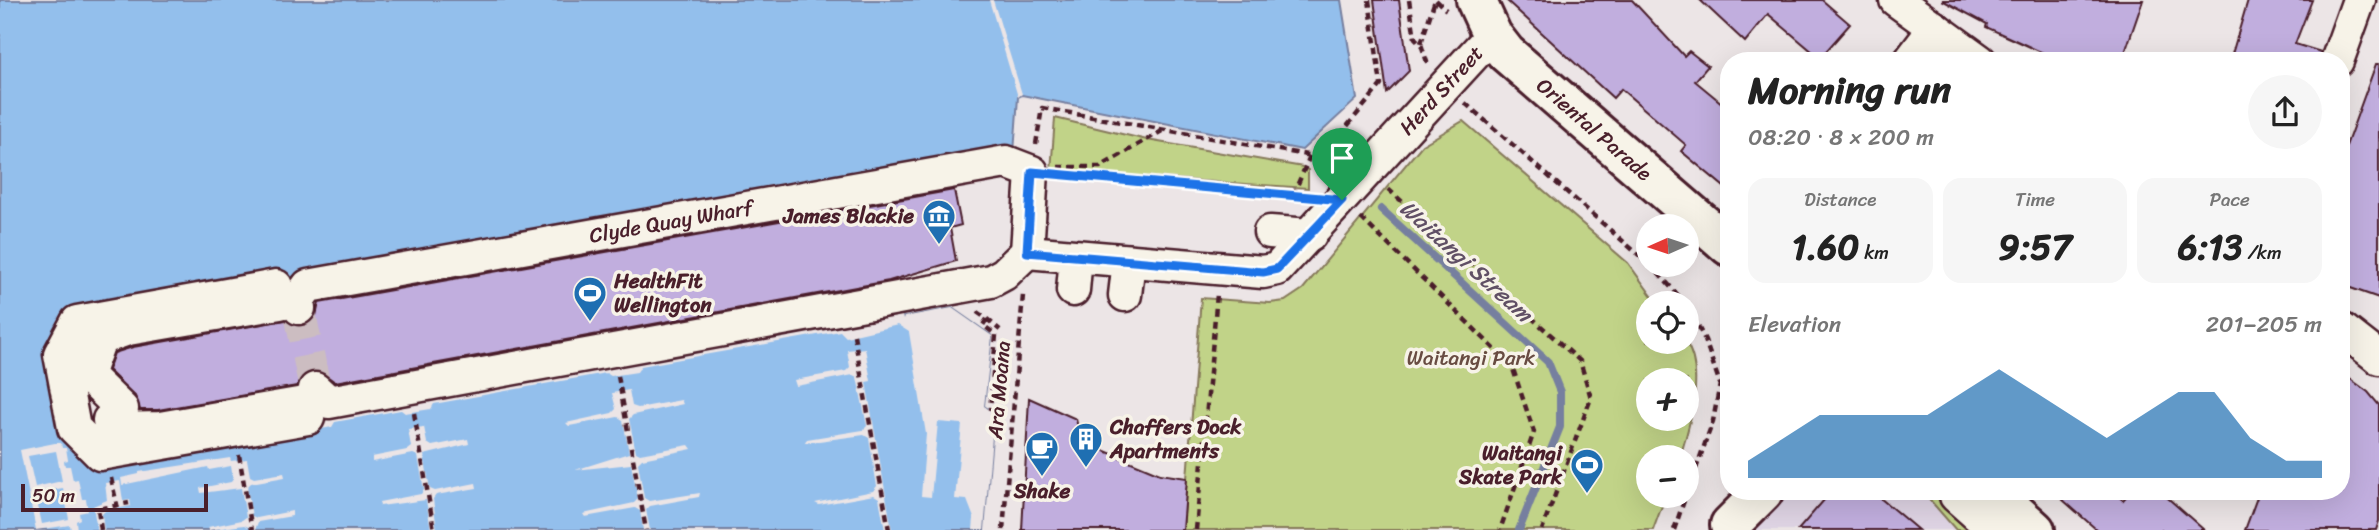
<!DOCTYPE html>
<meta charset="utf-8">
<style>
:root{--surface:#fff;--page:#f6f6f6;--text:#222;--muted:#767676;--accent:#1f6fb2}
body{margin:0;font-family:Sriracha,sans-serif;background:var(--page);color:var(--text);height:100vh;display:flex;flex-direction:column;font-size:26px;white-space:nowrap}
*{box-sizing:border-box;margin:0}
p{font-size:23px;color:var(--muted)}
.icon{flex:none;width:38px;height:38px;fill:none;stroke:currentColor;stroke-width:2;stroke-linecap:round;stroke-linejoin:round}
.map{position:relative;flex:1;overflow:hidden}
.side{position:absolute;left:1720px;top:52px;width:630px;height:448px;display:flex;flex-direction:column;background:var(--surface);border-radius:28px;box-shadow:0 7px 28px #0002}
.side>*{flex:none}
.needle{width:46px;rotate:267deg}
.tools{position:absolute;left:1636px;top:214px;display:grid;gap:14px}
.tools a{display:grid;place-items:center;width:63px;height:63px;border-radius:50%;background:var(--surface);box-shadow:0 7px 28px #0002;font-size:35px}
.scale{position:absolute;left:21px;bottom:18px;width:187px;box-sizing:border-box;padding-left:7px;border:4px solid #4a1f2b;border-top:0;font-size:19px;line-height:24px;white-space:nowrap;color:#4a1f2b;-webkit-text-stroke:5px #f7f3e8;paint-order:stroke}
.pin{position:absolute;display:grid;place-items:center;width:60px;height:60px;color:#fff;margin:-72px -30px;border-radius:50% 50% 50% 0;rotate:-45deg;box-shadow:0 0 7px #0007}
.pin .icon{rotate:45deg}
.round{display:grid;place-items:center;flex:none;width:74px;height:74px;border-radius:37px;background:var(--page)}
.headline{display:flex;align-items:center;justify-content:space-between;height:119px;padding:0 28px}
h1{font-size:38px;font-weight:700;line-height:52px}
.stats{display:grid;grid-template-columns:repeat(3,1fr);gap:10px;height:119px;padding:7px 28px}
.stats div{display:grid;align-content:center;border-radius:18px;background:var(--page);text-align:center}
.stats b{font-size:35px;font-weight:700}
.stats small{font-size:19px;font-weight:400}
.stats p{font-size:19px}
.chart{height:196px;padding:14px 28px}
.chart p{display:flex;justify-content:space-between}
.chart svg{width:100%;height:126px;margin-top:7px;fill:var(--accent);opacity:.7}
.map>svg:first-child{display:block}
.built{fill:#dfd4e4}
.green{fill:#c1d388;stroke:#86795a;stroke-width:2;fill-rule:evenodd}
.water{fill:#93bfec;stroke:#767f9f;stroke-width:2}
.pier{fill:#ece5e6;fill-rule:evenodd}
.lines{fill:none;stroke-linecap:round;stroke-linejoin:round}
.stream{stroke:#767f9f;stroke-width:8}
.building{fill:#c1aede;stroke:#4a1f2b;stroke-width:2}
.minor-tunnel{stroke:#ccbdc1;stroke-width:32;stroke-dasharray:32 16;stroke-linecap:butt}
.minor-casing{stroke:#4a1f2b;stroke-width:37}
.major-casing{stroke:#4a1f2b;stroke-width:44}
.path{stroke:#4a1f2b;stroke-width:4.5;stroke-dasharray:7 5;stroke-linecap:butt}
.minor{stroke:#f7f3e8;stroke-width:32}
.major{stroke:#f7f3e8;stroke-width:38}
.route-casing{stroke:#fff;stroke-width:14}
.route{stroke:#1a73e8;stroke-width:9}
.labels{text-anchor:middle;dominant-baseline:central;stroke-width:7;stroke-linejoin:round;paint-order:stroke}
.street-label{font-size:21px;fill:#4a1f2b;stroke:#f7f3e8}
.poi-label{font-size:21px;font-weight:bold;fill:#4a1f2b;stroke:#f7f3e8;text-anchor:end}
.park-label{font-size:21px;fill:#684c42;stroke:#f7f3e8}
.water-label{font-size:23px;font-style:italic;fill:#604f65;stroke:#f7f3e8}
</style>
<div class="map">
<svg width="2379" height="530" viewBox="0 0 2379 530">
<rect width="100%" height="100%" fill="#ece5e6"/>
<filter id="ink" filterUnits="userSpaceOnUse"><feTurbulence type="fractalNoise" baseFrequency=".0143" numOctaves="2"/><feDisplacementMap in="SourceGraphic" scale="14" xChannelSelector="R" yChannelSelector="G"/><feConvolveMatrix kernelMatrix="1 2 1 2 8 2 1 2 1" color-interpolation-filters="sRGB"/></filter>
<g filter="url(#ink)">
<path class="built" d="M1785,492H1967L2009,530H1756Z"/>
<path class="green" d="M1055,118L1147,140L1303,167L1308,170V188L1051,171Z
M1463,121L1628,263L1657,303H1648V341H1685C1706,370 1690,425 1680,457H1648V495H1666L1653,530H1183L1201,298L1270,303L1285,301L1303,289L1422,145ZM1648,380H1687V418H1648Z
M1923,492H1937L1978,530H1956Z"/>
<path class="water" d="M0,0H1341L1357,99L1302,150L1022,95L1018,97L1014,153L60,354L100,454L861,318L863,323L867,322L866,317L901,311L903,320L904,317L952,308L992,336L984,406L994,413L984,530H0Z"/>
<path class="pier" d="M989,0H993L1022,94L1018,97Z
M952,308L992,336L984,406L994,413L984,530H973L974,518L967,500L955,499L962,424L938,422L931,497L921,496L926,434L909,332L898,325L846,337L840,331L641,366L637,372L611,376L606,373L434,404L431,409L405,413L401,410L335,422L332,427L103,471L100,454L861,318L863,323L867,322L866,317L901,311L903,320L904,317Z
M865,348L871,381L866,382L892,530H885L879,498L874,495L819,505L815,503L873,491L877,486L869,438L864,435L804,443L807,439L863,430L867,426L857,377L853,375L796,386L794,380L846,371L850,367L847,350Z
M629,390L632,406L638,408L681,400L683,404L633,415L629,419L636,452L640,454L689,445L692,449L642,459L638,463L644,498L649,501L700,493L699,497L650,506L646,510L650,530H643L640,511L635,508L585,517L583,514L634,503L638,499L631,464L575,470L629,453L623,420L618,417L569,426L566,423L612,413L616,409L612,393Z
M424,427L427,443L432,446L468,439L469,444L424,455L430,489L435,491L476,483L477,488L436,495L433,499L437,530H431L426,500L380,506L379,502L421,494L424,490L418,456L413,454L372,462V457L407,450L411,447L408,429Z
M55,443H61L62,448H66L68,460L64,461L65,466H70L73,480L78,479L82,499H86L88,511L79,513L80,519L76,521L77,530H71L70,525L36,530L20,450ZM56,451L62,481L35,487L28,456ZM63,488L69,519L42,524L35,493Z
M230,458L231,461L247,459L250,476L254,478L284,473L285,477L251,483L247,487L252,516L257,518L292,511V516L258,522L255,530L244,525L209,530L208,527L242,520L246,517L241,488L201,493L200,488L231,482L233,479L231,466L209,470L208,467L122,485L121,478L139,474V472Z
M120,481L123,501L130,500L131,506L105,511L102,514L104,530H97L93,506L107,500L105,483Z"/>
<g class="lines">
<path class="stream" d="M1381,209L1548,362L1560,392V427L1519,530"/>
</g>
<path class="building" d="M1374,0H1399L1409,71L1387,93Z
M1506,0H1632L1684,56L1689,51L1708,66L1695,81L1729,109V191L1681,151L1686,145L1621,89L1613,98Z
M1700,0H1822L1850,24L1820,58L1768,14L1745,42Z
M1942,0H2143L2122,61H2061L1986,27L1987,24Z
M2248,0H2312L2295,44L2321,52L2319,61H2230Z
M2376,64H2379V298L2342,285L2347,266L2342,264V157Z
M954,190L961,225L950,228L956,261L889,281L335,382L320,371H310L302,376L297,386L158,410H140L135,396L108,370L114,353L133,347L285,320L302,326L316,316L319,303Z
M2342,373L2368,392L2379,405V521L2376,530H2245L2259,492H2342Z
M1029,398L1076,419L1081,441L1160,474L1187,478L1183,530H1022Z
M1831,492H1873L1918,530H1798Z
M2054,492H2113L2123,500L2130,492H2161L2204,530H2097Z"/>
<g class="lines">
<path class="minor-tunnel" d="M299,308L315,389"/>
<defs>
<g id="minor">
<path d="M1896,0L1980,61"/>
<path d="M1910,61L1935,28"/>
<path d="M2337,61L2359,0"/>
<path d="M1270,232L1310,235"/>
<path id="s1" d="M1027,252L1263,272L1277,269L1492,35"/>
<path d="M276,286L280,303L128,329L100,339L87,375L122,409L109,420L118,429L160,428L304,403L308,418L100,454L74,428L60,354L77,322Z"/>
<path d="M1073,290L1076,257"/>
<path d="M1125,295L1129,261"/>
<path id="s2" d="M299,308L298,300L308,286L1006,162L1032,172L1027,252"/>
<path d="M2342,329L2379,358"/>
<path d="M315,389L329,402L991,281L1004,274L1027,252"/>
<path d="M1956,492V496L1994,530"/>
</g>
<g id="major">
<path id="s3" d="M1476,0L1492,35L1506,53L1729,246"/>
<path d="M1993,492L2035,530"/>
<path d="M1730,525L1763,492"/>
</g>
</defs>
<use href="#minor" class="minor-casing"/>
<use href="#major" class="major-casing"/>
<path class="path" d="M1409,0L1415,38L1421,44L1428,65
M1436,0L1446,10
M1421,43L1435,0
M1465,103L1648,263
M1036,144L1042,108L1318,157L1325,153L1381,85L1369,0
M1058,167H1100L1162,131
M1058,174L1308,197
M1388,189L1580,361L1591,398L1542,530
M1293,195L1310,156
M1361,218L1512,366L1534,432L1500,530
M1650,264L1685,303
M1687,305L1705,340L1720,384L1713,421L1687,494
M977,312L987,319L983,325L996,335L990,410
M987,319L1000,330
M854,335L889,530
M618,376L646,530
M1720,384L1729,385
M414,413L434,530
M239,455L252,530
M111,478L117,505
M101,530L98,509L129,503
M1003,530L1023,295
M1196,530L1217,294
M1674,530L1686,495"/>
<use href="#minor" class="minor"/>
<use href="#major" class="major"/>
</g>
</g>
<g class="lines" filter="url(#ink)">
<defs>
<path id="route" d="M1032,172L1321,198L1342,200L1277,269L1263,272L1027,252Z"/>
</defs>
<use href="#route" class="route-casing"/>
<use href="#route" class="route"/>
</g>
<defs>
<symbol id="museum-pin" viewBox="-11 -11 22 30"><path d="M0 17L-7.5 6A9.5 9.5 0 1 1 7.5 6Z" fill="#1f6fb2" stroke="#f7f3e8"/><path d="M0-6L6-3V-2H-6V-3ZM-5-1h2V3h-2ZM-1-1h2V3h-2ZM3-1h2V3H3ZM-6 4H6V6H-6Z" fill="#fff"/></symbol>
<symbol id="stadium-pin" viewBox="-11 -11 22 30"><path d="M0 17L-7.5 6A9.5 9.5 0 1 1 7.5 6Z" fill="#1f6fb2" stroke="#f7f3e8"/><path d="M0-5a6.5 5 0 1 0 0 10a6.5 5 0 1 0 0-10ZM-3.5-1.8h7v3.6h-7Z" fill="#fff"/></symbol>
<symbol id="building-pin" viewBox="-11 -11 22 30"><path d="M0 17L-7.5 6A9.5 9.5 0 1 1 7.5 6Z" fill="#1f6fb2" stroke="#f7f3e8"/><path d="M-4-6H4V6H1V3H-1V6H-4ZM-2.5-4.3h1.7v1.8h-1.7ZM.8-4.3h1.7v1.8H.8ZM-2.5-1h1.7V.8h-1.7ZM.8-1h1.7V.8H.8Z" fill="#fff"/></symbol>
<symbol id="cafe-pin" viewBox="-11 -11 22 30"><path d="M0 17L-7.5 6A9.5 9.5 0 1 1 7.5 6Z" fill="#1f6fb2" stroke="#f7f3e8"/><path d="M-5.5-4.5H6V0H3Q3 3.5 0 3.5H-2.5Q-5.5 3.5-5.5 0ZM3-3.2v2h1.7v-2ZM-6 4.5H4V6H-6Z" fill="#fff"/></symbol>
</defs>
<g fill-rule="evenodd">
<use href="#museum-pin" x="920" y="197" width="38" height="52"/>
<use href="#stadium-pin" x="571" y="274" width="38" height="52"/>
<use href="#building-pin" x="1067" y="420" width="38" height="52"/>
<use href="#cafe-pin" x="1023" y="429" width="38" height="52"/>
<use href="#stadium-pin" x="1568" y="446" width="38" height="52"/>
</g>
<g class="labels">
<g class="street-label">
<text stroke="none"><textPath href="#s1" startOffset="494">Herd Street</textPath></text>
<text stroke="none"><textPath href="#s3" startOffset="178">Oriental Parade</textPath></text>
<text stroke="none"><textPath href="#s2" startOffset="394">Clyde Quay Wharf</textPath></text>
<text transform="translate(999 390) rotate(-85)">Ara Moana</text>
</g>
<g class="poi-label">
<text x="914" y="216">James Blackie</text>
<text x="614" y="281" text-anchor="start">HealthFit<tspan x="614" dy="24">Wellington</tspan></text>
<text x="1110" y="427" text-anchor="start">Chaffers Dock<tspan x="1110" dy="24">Apartments</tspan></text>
<text x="1562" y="453">Waitangi<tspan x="1562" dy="24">Skate Park</tspan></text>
<text x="1042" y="491" text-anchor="middle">Shake</text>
</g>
<g class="park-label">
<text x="1471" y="358">Waitangi Park</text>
</g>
<g class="water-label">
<text transform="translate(1466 261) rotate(42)">Waitangi Stream</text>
</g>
</g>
</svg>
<div class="tools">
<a><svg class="needle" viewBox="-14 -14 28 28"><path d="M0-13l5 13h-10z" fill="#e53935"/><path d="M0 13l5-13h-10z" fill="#767676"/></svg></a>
<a><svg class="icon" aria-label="locate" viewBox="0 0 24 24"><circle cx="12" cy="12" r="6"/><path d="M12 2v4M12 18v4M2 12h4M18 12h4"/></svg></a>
<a>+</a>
<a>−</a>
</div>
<div class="scale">50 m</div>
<div class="pin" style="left:1342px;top:200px;background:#1e9e55"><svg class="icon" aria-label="arrive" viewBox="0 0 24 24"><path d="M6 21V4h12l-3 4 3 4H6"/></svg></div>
<section class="side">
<div class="headline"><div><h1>Morning run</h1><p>08:20 · 8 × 200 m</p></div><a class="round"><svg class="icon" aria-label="share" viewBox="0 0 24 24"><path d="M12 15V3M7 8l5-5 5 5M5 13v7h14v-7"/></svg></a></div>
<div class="stats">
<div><p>Distance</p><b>1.60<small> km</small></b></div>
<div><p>Time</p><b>9:57</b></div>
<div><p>Pace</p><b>6:13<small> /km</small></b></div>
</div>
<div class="chart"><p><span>Elevation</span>201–205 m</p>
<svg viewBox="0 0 160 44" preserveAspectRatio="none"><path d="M0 44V38L10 30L20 22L30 22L40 22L50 22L60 14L70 6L80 14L90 22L100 30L110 22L120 14L130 14L140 30L150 38L160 38V44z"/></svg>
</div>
</section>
</div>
